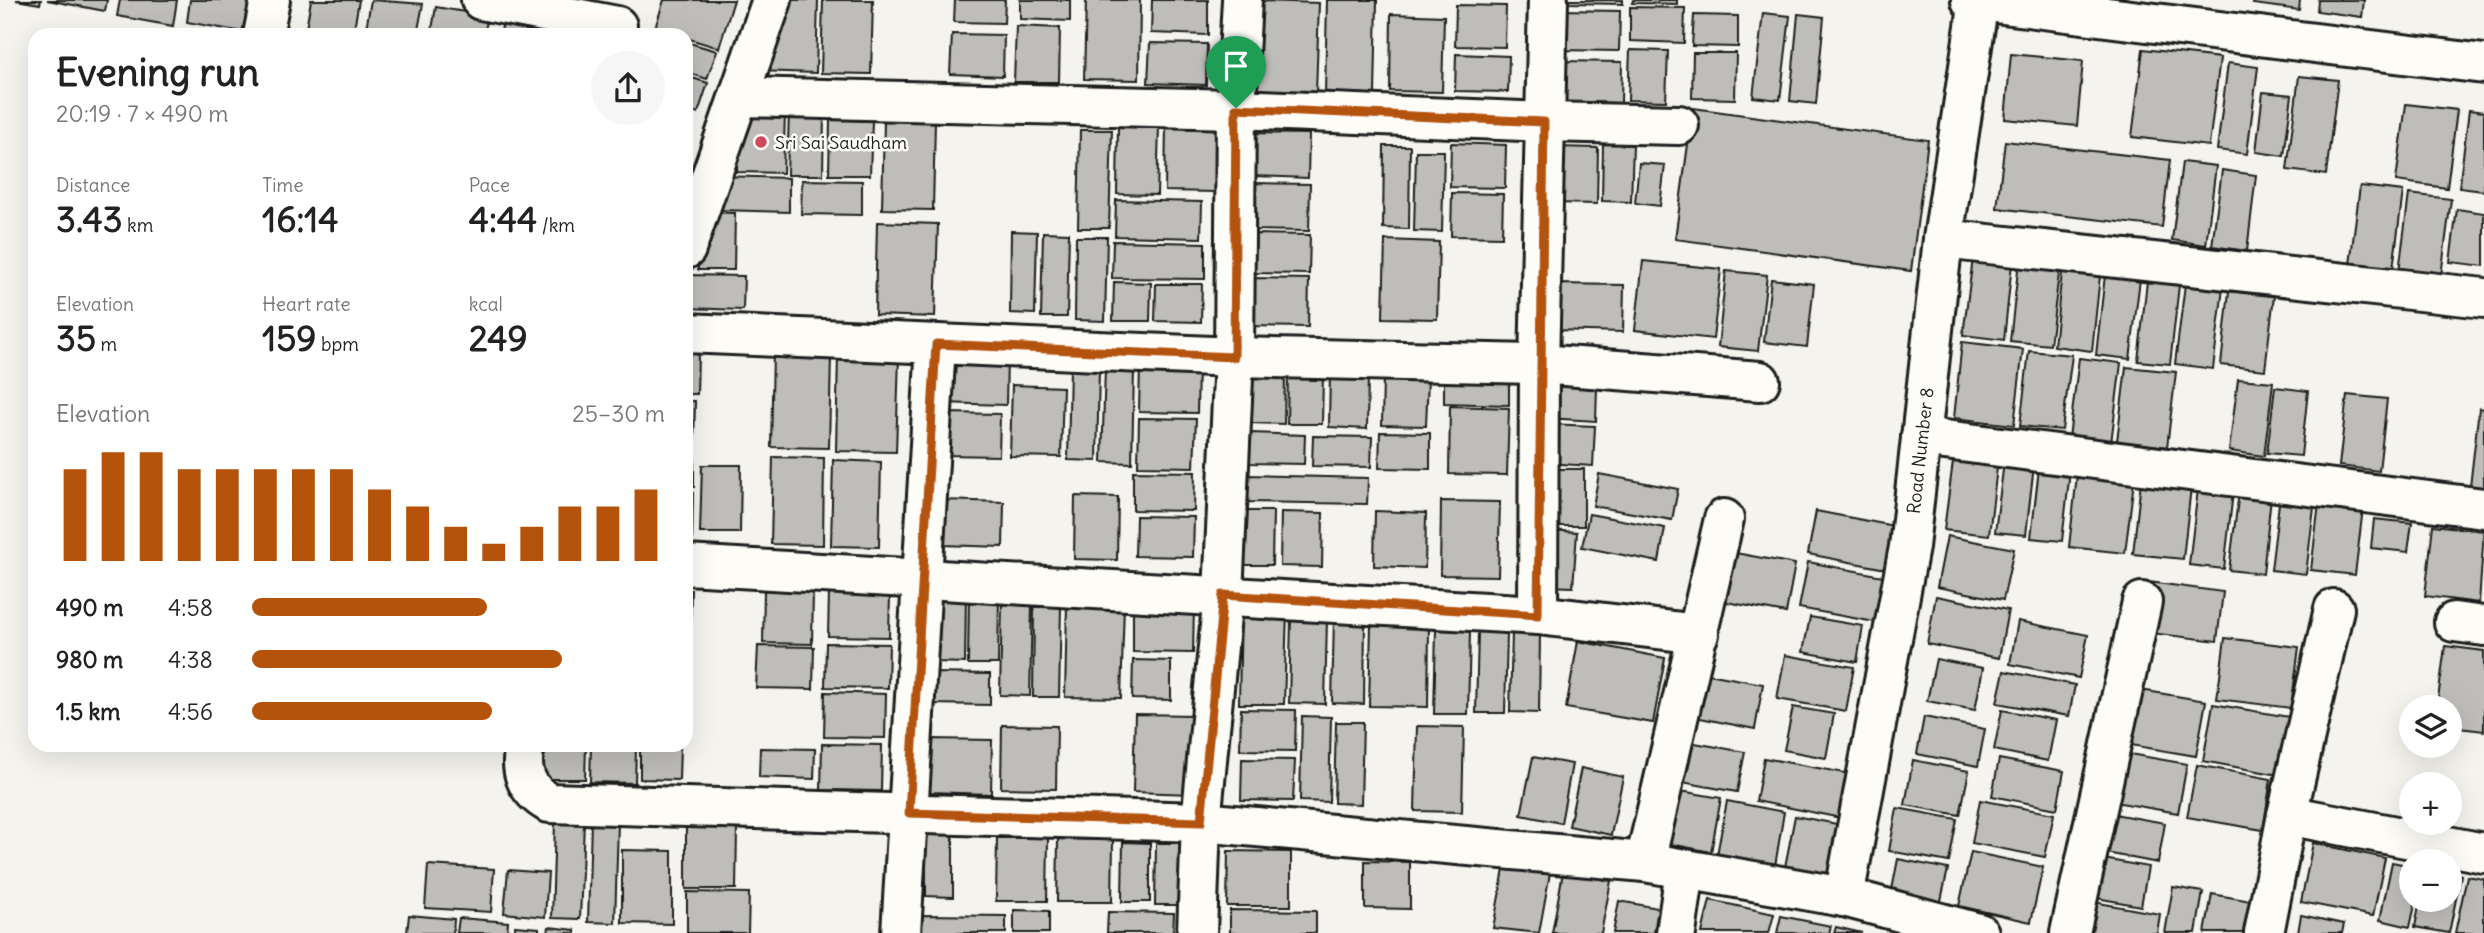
<!DOCTYPE html>
<meta charset="utf-8">
<style>
:root{--surface:#fff;--page:#f6f6f6;--text:#222;--muted:#767676;--accent:#b45309}
body{margin:0;font-family:Delius,sans-serif;background:var(--page);color:var(--text);height:100vh;display:flex;flex-direction:column;font-size:26px;white-space:nowrap}
*{box-sizing:border-box;margin:0}
p{font-size:23px;color:var(--muted)}
.icon{flex:none;width:38px;height:38px;fill:none;stroke:currentColor;stroke-width:2;stroke-linecap:round;stroke-linejoin:round}
.map{position:relative;flex:1;overflow:hidden}
.panel{position:absolute;left:28px;top:28px;width:665px;height:724px;display:flex;flex-direction:column;background:var(--surface);border-radius:21px;box-shadow:0 7px 28px #0002}
.panel>*{flex:none}
.controls{position:absolute;left:2399px;top:695px;display:grid;gap:14px}
.controls a{display:grid;place-items:center;width:63px;height:63px;border-radius:50%;background:var(--surface);box-shadow:0 7px 28px #0002;font-size:35px}
.pin{position:absolute;display:grid;place-items:center;width:60px;height:60px;color:#fff;margin:-72px -30px;border-radius:50% 50% 50% 0;rotate:-45deg;box-shadow:0 0 7px #0007}
.pin .icon{rotate:45deg}
.round{display:grid;place-items:center;flex:none;width:74px;height:74px;border-radius:37px;background:var(--page)}
.overview{display:flex;align-items:center;justify-content:space-between;height:119px;padding:0 28px}
h1{font-size:38px;font-weight:800;line-height:52px}
.stats{display:grid;grid-template-columns:repeat(3,1fr);gap:10px;height:119px;padding:7px 28px}
.stats div{display:grid;align-content:center}
.stats b{font-size:35px;font-weight:800}
.stats small{font-size:19px;font-weight:400}
.stats p{font-size:19px}
.chart{height:196px;padding:14px 28px}
.chart p{display:flex;justify-content:space-between}
.chart svg{width:100%;height:126px;margin-top:7px;stroke:var(--accent);stroke-width:6}
ul{padding:0 28px;list-style:none;font-size:23px}
li{display:grid;grid-template-columns:112px 84px 1fr;align-items:center;height:52px}
li i{height:18px;border-radius:9px;background:var(--accent)}
.map>svg:first-child{display:block}
.building{fill:#bebdba;stroke:#1c1c1c;stroke-width:2}
.lines{fill:none;stroke-linecap:round;stroke-linejoin:round}
.minor-casing{stroke:#1c1c1c;stroke-width:44}
.minor{stroke:#fdfcf7;stroke-width:38}
.route-casing{stroke:#fff;stroke-width:14}
.route{stroke:#b45309;stroke-width:9}
.poi-dot{fill:#d1495b;stroke:#fdfcf7;stroke-width:2.5}
.labels{text-anchor:middle;dominant-baseline:central;stroke-width:5;stroke-linejoin:round;paint-order:stroke}
.poi-label{font-size:18px;fill:#1c1c1c;stroke:#fdfcf7;text-anchor:start}
.street-label{font-size:18px;fill:#1c1c1c;stroke:#fdfcf7}
</style>
<div class="map">
<svg width="2484" height="933" viewBox="0 0 2484 933">
<rect width="100%" height="100%" fill="#f4f3ee"/>
<filter id="ink" filterUnits="userSpaceOnUse"><feTurbulence type="fractalNoise" baseFrequency=".0143" numOctaves="2"/><feDisplacementMap in="SourceGraphic" scale="14" xChannelSelector="R" yChannelSelector="G"/><feConvolveMatrix kernelMatrix="1 2 1 2 8 2 1 2 1" color-interpolation-filters="sRGB"/></filter>
<g filter="url(#ink)">
<path class="building" d="M16,0H41L40,4Z
M47,0H107L105,11Z
M120,0H177L173,26L117,16Z
M190,0H249L243,32L187,22Z
M311,0H359L353,35H305Z
M371,0L423,4L417,35H365Z
M664,0H734L719,48L686,38V35L655,28Z
M781,0H818L816,73L757,71Z
M823,0H873L871,74L821,73Z
M955,0H1005L1004,23L954,22Z
M1020,0H1070V21L1020,19Z
M1086,0H1140L1139,80L1084,79Z
M1152,0H1208V35L1151,33Z
M1327,0H1377L1375,95L1325,94Z
M1569,0H1623V4L1569,3Z
M1633,0H1677V4L1632,3Z
M2254,0H2300L2299,10L2253,4Z
M2318,0H2364L2362,17L2317,11Z
M1259,1L1319,3L1316,94L1258,92Z
M1456,5L1506,6L1505,47L1455,46Z
M436,7L488,16L484,35H431Z
M1630,7L1685,8L1684,43L1630,41Z
M1559,10L1620,11L1619,51L1558,50Z
M1763,13L1790,16L1780,100L1753,97Z
M1391,14L1444,16L1442,92L1390,91Z
M1798,14L1824,17L1816,104L1790,101Z
M1694,15L1738,16V47L1692,46Z
M503,22L543,29L542,35H500Z
M1016,26L1060,28L1059,82H1014Z
M952,34L1004,35L1003,76L950,74Z
M686,42L717,51L707,79L686,72Z
M1150,43L1207,44L1206,85L1148,83Z
M2143,49L2220,58L2209,146L2132,137Z
M1630,50L1668,51L1666,101L1628,100Z
M1693,53H1736L1735,99L1692,98Z
M1456,54L1509,56L1508,92L1455,91Z
M2011,54L2083,61L2077,126L2005,119Z
M1559,61L1622,62L1621,103L1558,102Z
M2228,63L2258,67L2247,154L2217,150Z
M686,76L708,83L698,113L686,109Z
M2299,76L2338,80L2326,175L2287,170Z
M2263,92L2292,95L2284,156L2256,152Z
M2406,104L2457,110L2447,188L2396,181Z
M1693,108L1928,140L1911,271L1675,239Z
M2469,110L2484,112V191L2459,188Z
M686,112L693,114L686,136Z
M738,112L785,113L783,173L737,172Z
M789,112L824,113L823,175H787Z
M830,119L872,121L870,175H829Z
M884,121H935L933,210L882,209Z
M1166,124L1217,125L1216,192L1165,191Z
M1118,125L1159,126L1157,195L1117,194Z
M1080,130H1112L1109,228H1078Z
M1254,133L1309,134L1308,178L1253,176Z
M2005,141L2170,160L2162,227L1997,208Z
M1451,143L1506,145L1505,188L1450,187Z
M1603,143L1633,145L1631,202L1602,201Z
M1384,146H1410L1409,229L1383,228Z
M1556,147L1598,148L1597,204L1554,203Z
M1416,151H1444L1442,232L1414,231Z
M2182,162L2216,166L2206,245L2172,240Z
M1639,163L1665,165L1660,206L1635,203Z
M2222,170L2256,175L2247,251L2212,246Z
M720,176L789,178V212L719,210Z
M802,180L862,181V215L801,214Z
M1254,183L1310,184L1309,231L1254,230Z
M2360,186L2403,191L2393,269L2350,264Z
M1452,193L1503,194L1502,237L1451,236Z
M2409,194L2451,199L2441,276L2399,271Z
M1116,200L1202,202L1201,238L1115,236Z
M2457,209L2484,213V266L2450,262Z
M699,212L735,213L734,270H698Z
M877,222L938,224L935,317L875,315Z
M1011,231L1037,232L1035,314L1010,313Z
M1043,232L1069,233L1067,317H1041Z
M1253,234L1310,235L1309,274L1252,273Z
M1076,237H1107L1105,321L1075,320Z
M1385,240L1439,242L1437,319L1383,318Z
M1113,241L1205,243V279L1112,278Z
M1973,258L2012,263L2004,340L1963,335Z
M1643,261L1721,269L1713,339L1635,330Z
M2019,261L2060,266L2050,345L2010,341Z
M1726,271L1767,275L1758,351L1718,347Z
M2062,272L2100,276L2092,351L2054,346Z
M686,275L744,276L743,310L686,308Z
M2105,275L2140,279L2130,359L2096,355Z
M1250,278L1309,279L1308,327L1249,326Z
M1771,279L1814,284L1807,347L1764,342Z
M2147,281L2179,285L2170,364L2138,361Z
M1114,282L1151,283L1150,321H1113Z
M1156,284H1202L1201,322L1155,321Z
M1554,284L1624,285L1623,332L1553,330Z
M2185,284L2223,288L2213,369L2175,364Z
M2229,291L2274,296L2265,370L2221,365Z
M1962,342L2023,349L2014,425L1954,418Z
M2029,351L2072,355L2062,430L2020,426Z
M686,353L698,354L697,394H686Z
M773,353L831,354L829,448L771,447Z
M838,354L899,356L896,452L836,451Z
M942,355L1007,357L1006,405L941,403Z
M2079,358L2121,363L2111,443L2069,438Z
M1140,364L1198,366L1197,413L1139,412Z
M1070,367L1099,368L1097,461L1068,460Z
M2126,367L2176,372L2167,447L2117,441Z
M1105,368L1134,369L1132,463L1102,462Z
M1330,371L1368,372L1367,429L1329,427Z
M1250,373L1285,374L1284,424L1249,423Z
M1288,375H1323L1322,424H1287Z
M1444,376L1509,377V405L1444,403Z
M1383,377L1428,378L1426,426L1382,425Z
M2238,379L2273,382L2264,456L2229,451Z
M1012,385L1063,387L1061,457L1010,456Z
M1547,385L1597,387L1596,421L1546,418Z
M2275,387L2308,391L2301,456L2267,453Z
M2347,395L2387,399L2379,471L2339,466Z
M686,401H695L694,444L686,443Z
M1450,406L1509,408L1507,475L1449,474Z
M2479,408L2484,409V489L2470,487Z
M945,413L1000,414L999,456L945,455Z
M1139,418L1196,419L1194,467L1138,466Z
M1546,424L1595,426L1593,466L1544,463Z
M1380,432L1430,433V469L1379,468Z
M1250,433L1305,435L1304,464L1249,463Z
M1313,436L1372,437L1371,467L1312,466Z
M686,449L694,450V487H686Z
M1954,454L1998,459L1989,535L1944,530Z
M773,457L824,458L823,545L771,544Z
M833,460L881,462L879,547L831,546Z
M2004,462L2034,465L2026,535L1995,532Z
M702,465H741L740,533H700Z
M2039,468L2070,471L2062,541L2031,538Z
M1550,469H1584V526H1550Z
M1133,471L1195,472L1194,511L1133,510Z
M1599,474L1678,489L1672,520L1593,506Z
M1244,475L1368,478L1367,504L1243,502Z
M2077,475L2134,481L2125,553L2069,547Z
M2141,481L2191,487L2183,559L2133,554Z
M2198,489L2233,493L2224,569L2189,565Z
M2239,492L2271,496L2263,574L2229,570Z
M686,493H693L692,548H686Z
M2280,495L2315,499L2306,574L2271,570Z
M1075,496L1118,497L1117,560L1074,559Z
M942,500L1004,502L1003,547L941,545Z
M1441,501L1500,502L1498,576L1440,575Z
M2319,503L2363,508L2355,575L2311,570Z
M1236,511H1273L1272,565H1235Z
M1375,511L1426,513L1425,568L1374,566Z
M1816,511L1894,526L1886,569L1808,554Z
M1281,512L1323,513L1322,567L1280,566Z
M1589,514L1665,528L1659,562L1582,547Z
M1136,516L1194,517L1193,557L1135,556Z
M2374,519L2412,523L2408,552L2371,548Z
M2433,525L2484,531L2479,603L2425,596Z
M1550,530L1577,532L1573,587L1546,586Z
M1947,536L2014,549L2003,600L1937,587Z
M1730,552L1795,564L1786,613L1721,601Z
M1808,562L1883,576L1875,622L1799,608Z
M2149,582L2223,592L2217,641L2142,632Z
M936,589L966,590L965,663L934,662Z
M686,590H691L689,682H686Z
M764,590L813,591L812,644L763,643Z
M829,592L890,593L889,637L828,636Z
M969,593L999,594L998,664H968Z
M1936,596L2008,610L1999,658L1927,644Z
M1133,602L1194,604L1193,653L1133,652Z
M1002,603L1032,604L1030,696L1000,695Z
M1067,604L1124,605L1121,698L1065,697Z
M1034,607H1061L1059,697H1033Z
M1241,608L1287,610L1284,704H1239Z
M1810,617L1863,626L1857,662L1803,652Z
M1334,618L1365,619L1364,704L1332,703Z
M1291,619H1327L1325,704L1289,703Z
M2018,621L2088,635L2079,678L2010,664Z
M1371,625L1429,626L1428,707L1369,706Z
M1436,630L1470,631L1468,714H1434Z
M1478,632H1507L1505,713H1476Z
M1512,632H1540L1539,713L1510,712Z
M2225,638L2299,647L2291,708L2217,699Z
M1578,641L1665,658L1653,723L1566,708Z
M826,643L889,644L888,688L825,687Z
M758,646L814,647L813,689L756,688Z
M2445,646L2484,651V731L2450,727V707H2437Z
M1785,655L1854,667L1846,711L1777,699Z
M1936,659L1983,668L1975,710L1927,701Z
M1133,660L1171,661V700L1132,699Z
M2004,671L2075,685L2069,716L1997,703Z
M931,673L990,674V705L930,704Z
M1703,673L1763,684L1755,729L1695,717Z
M2129,688L2206,701L2196,756L2119,743Z
M825,692L886,694L885,738L824,737Z
M2213,704L2289,717L2279,775L2203,761Z
M1793,707L1834,714L1826,758L1784,750Z
M1241,709L1296,710L1295,751L1240,750Z
M2002,710L2056,720L2048,761L1994,750Z
M1135,714L1194,715L1193,794L1133,792Z
M1302,716L1331,717L1329,802L1300,801Z
M1924,717L1985,729L1978,766L1917,754Z
M1336,722H1363L1361,804L1334,803Z
M1002,725L1057,726L1056,789L1001,788Z
M1417,726L1464,727L1462,812L1415,811Z
M930,739L992,740L991,794L929,792Z
M1689,742L1745,752L1737,792L1682,782Z
M822,744L882,745L881,791L821,790Z
M544,746H586L585,779H543Z
M591,746H636L635,783L590,782Z
M640,746H680L679,780L640,779Z
M760,748L815,749L814,779L759,777Z
M2118,752L2187,764L2178,813L2109,801Z
M1533,757L1572,764L1561,823L1521,815Z
M1764,758L1850,774L1841,818L1756,801Z
M1242,759L1295,760L1293,801L1241,800Z
M1999,759L2064,771L2057,809L1992,796Z
M1913,760L1969,771L1960,815L1905,805Z
M2197,765L2271,779L2263,830L2187,817Z
M1581,768L1623,777L1611,835L1569,826Z
M1669,789L1721,798L1711,852L1660,842Z
M1980,800L2054,814L2045,857L1972,843Z
M1727,801L1784,812L1775,866L1717,855Z
M1897,808L1957,819L1949,862L1889,851Z
M2108,813L2165,823L2158,863L2101,852Z
M1795,816L1837,824L1827,875L1785,867Z
M555,822L584,823L580,919L552,918Z
M591,822L618,823L615,923L588,922Z
M686,828H737L736,889H686Z
M926,834H953V897L926,896Z
M997,838H1048L1047,901H996Z
M1058,839L1113,840L1112,902H1057Z
M1123,842L1150,843V902H1122Z
M1156,843H1187L1186,905H1155Z
M2313,843L2385,858L2373,916L2301,902Z
M622,850L672,851V924L622,923Z
M1228,851L1291,852V906H1227Z
M1971,852L2043,867L2031,922L1959,906Z
M2098,858L2148,867L2141,906L2091,897Z
M1898,859L1948,869L1940,905L1891,895Z
M1365,861L1410,862V909L1365,908Z
M2392,862L2412,866V900H2416L2410,927L2380,920Z
M1505,864L1550,873L1539,933L1493,928Z
M428,865L494,869L491,912L425,908Z
M508,870L548,873L545,917L504,913Z
M1563,872L1611,881L1601,933H1552Z
M2450,872L2461,875L2449,933L2415,927L2420,900H2450Z
M2467,876L2484,879V933H2455Z
M2173,887L2203,892L2196,933H2165Z
M687,892L749,893L748,933H687Z
M2212,894L2251,901L2246,933H2205Z
M1710,900L1774,914L1769,933H1702Z
M1619,901L1658,908L1654,933H1613Z
M2088,901L2160,914L2157,933H2088Z
M1014,910L1049,911V933H1014Z
M1230,910L1316,911V933H1230Z
M1108,912L1174,913L1173,933H1107Z
M409,915L454,919L453,933H407Z
M920,915L1006,916V933H920Z
M2301,915L2344,924L2342,933H2298Z
M1781,916L1831,926L1829,933H1777Z
M459,918L508,922L507,933H457Z
M515,926L539,928V933H515Z
M549,927L575,930V933H548Z
M1836,927L1862,933H1834Z"/>
<g class="lines">
<defs>
<g id="minor">
<path d="M481,0L617,26"/>
<path d="M1971,0L2484,64"/>
<path d="M263,35L270,0"/>
<path d="M740,97L1236,109L1544,122L1679,125"/>
<path d="M1943,239L2484,298"/>
<path d="M686,249L772,0"/>
<path d="M686,333L1234,357L1539,364L1760,381"/>
<path d="M1921,437L2484,508"/>
<path d="M686,565L1538,615L1699,634"/>
<path d="M1538,615L1539,364L1548,0"/>
<path d="M2454,622L2484,626"/>
<path d="M525,746C519,771 526,790 549,803L1201,822L1645,862L1844,897L1979,933"/>
<path d="M2287,815L2484,853"/>
<path d="M1645,862L1724,519"/>
<path id="s1" d="M1844,897L1909,547L1943,239L1979,0"/>
<path d="M901,933L936,344"/>
<path d="M1197,933L1201,822L1223,595L1234,357L1236,109L1242,0"/>
<path d="M1676,933L1685,870"/>
<path d="M2070,933L2142,602"/>
<path d="M2264,933L2287,815L2334,609"/>
</g>
</defs>
<use href="#minor" class="minor-casing"/>
<use href="#minor" class="minor"/>
</g>
</g>
<g class="lines" filter="url(#ink)">
<defs>
<path id="route" d="M1236,108L1544,122L1538,615L1223,595L1201,822L909,813L936,344L1234,357Z"/>
</defs>
<use href="#route" class="route-casing"/>
<use href="#route" class="route"/>
</g>
<circle class="poi-dot" cx="761" cy="142" r="7"/>
<g class="labels">
<g class="poi-label">
<text x="775" y="142">Sri Sai Saudham</text>
</g>
<g class="street-label">
<text stroke="none"><textPath href="#s1" startOffset="453">Road Number 8</textPath></text>
</g>
</g>
</svg>
<div class="controls">
<a><svg class="icon" aria-label="layers" viewBox="0 0 24 24"><path d="M12 4l9 5-9 5-9-5zM3 14l9 5 9-5"/></svg></a>
<a>+</a>
<a>−</a>
</div>
<div class="pin" style="left:1236px;top:108px;background:#1e9e55"><svg class="icon" aria-label="arrive" viewBox="0 0 24 24"><path d="M6 21V4h12l-3 4 3 4H6"/></svg></div>
<section class="panel">
<div class="overview"><div><h1>Evening run</h1><p>20:19 · 7 × 490 m</p></div><a class="round"><svg class="icon" aria-label="share" viewBox="0 0 24 24"><path d="M12 15V3M7 8l5-5 5 5M5 13v7h14v-7"/></svg></a></div>
<div class="stats">
<div><p>Distance</p><b>3.43<small> km</small></b></div>
<div><p>Time</p><b>16:14</b></div>
<div><p>Pace</p><b>4:44<small> /km</small></b></div>
</div>
<div class="stats">
<div><p>Elevation</p><b>35<small> m</small></b></div>
<div><p>Heart rate</p><b>159<small> bpm</small></b></div>
<div><p>kcal</p><b>249</b></div>
</div>
<div class="chart"><p><span>Elevation</span>25–30 m</p>
<svg viewBox="0 0 160 44" preserveAspectRatio="none"><path d="M5 44V12M15 44V6M25 44V6M35 44V12M45 44V12M55 44V12M65 44V12M75 44V12M85 44V19M95 44V25M105 44V32M115 44V38M125 44V32M135 44V25M145 44V25M155 44V19"/></svg>
</div>
<ul>
<li><b>490 m</b>4:58<i style="width:57%"></i></li>
<li><b>980 m</b>4:38<i style="width:75%"></i></li>
<li><b>1.5 km</b>4:56<i style="width:58%"></i></li>
</ul>
</section>
</div>
